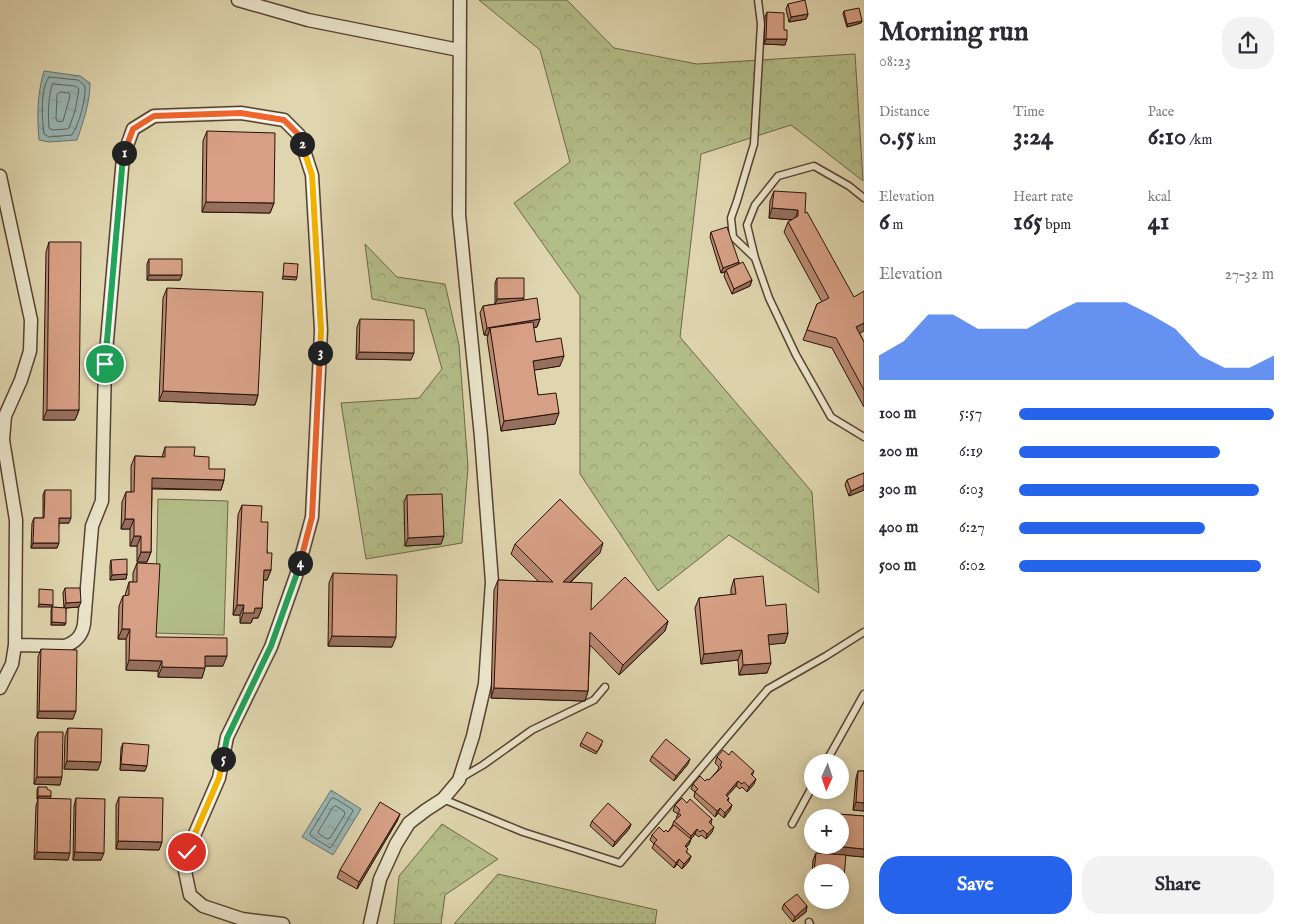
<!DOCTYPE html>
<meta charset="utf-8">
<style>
:root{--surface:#fff;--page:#f2f2f3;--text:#2b2b33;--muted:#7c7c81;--accent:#2563eb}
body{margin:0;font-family:"IM FELL English",serif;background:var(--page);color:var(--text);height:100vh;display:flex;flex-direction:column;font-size:19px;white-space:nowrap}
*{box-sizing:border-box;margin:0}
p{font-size:16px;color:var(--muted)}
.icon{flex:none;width:28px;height:28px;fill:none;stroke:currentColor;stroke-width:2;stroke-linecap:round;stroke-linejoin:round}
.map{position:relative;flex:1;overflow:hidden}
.side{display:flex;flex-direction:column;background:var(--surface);width:425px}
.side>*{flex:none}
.needle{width:32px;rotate:183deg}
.controls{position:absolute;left:804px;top:754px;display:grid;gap:10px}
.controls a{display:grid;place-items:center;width:45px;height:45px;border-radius:50%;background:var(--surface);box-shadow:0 2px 12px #0003;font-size:25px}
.pin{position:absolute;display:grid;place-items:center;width:42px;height:42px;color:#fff;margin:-21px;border:2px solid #fff;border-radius:50%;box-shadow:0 1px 5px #0007}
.km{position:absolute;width:25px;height:25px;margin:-12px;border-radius:50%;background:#222;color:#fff;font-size:14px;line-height:25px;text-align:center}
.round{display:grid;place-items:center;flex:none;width:52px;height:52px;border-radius:20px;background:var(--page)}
.summary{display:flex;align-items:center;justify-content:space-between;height:85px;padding:0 15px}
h1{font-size:28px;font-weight:700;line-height:38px}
.figures{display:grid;grid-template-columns:repeat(3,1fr);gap:8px;height:85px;padding:5px 15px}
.figures div{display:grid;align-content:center}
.figures b{font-size:25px;font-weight:700}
.figures small{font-size:14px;font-weight:400}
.figures p{font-size:14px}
.chart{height:140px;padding:10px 15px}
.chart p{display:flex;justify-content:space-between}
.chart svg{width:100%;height:90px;margin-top:5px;fill:var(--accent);opacity:.7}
.cta{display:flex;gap:10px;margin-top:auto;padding:10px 15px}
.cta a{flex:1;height:58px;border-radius:20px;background:var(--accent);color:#fff;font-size:20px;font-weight:700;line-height:58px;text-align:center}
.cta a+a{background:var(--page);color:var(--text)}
ul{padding:0 15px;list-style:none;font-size:16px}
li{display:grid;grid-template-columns:80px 60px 1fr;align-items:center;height:38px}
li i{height:12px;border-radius:6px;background:var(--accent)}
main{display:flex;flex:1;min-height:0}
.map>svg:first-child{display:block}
.grass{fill:#b3bd89;stroke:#6e6748}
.forest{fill:url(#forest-crowns);stroke:#6e6748}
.park{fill:url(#park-dots);stroke:#6e6748}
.water{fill:url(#water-ripples);stroke:#6c746f}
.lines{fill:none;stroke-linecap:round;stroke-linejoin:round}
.shore{stroke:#60645e;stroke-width:1}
.lane-casing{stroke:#564231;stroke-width:9}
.street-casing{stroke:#564231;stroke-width:15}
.lane{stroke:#eae4ca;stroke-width:6}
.street{stroke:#eae4ca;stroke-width:12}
.wall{fill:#b98a73;stroke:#291107}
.shaded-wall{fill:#96705e;stroke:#291107}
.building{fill:#d7a086;stroke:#291107}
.split-1-casing{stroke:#fff;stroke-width:10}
.split-2-casing{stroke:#fff;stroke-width:10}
.split-3-casing{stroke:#fff;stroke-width:10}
.split-4-casing{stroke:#fff;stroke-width:10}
.split-5-casing{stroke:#fff;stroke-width:10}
.split-6-casing{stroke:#fff;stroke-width:10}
.split-1{stroke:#22a559;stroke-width:6}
.split-2{stroke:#f0652b;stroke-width:6}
.split-3{stroke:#f5b400;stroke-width:6}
.split-4{stroke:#f0652b;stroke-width:6}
.split-5{stroke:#22a559;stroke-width:6}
.split-6{stroke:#f5b400;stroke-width:6}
</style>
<main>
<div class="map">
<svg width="864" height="924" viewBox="0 0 864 924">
<defs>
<pattern id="forest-crowns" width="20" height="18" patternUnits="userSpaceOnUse" patternTransform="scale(1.25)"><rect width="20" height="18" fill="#b3bd89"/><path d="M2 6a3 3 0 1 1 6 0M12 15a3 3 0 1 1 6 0" fill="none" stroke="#9aa175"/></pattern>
<pattern id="park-dots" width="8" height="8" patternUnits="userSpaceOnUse" patternTransform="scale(1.25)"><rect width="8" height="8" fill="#b3bd89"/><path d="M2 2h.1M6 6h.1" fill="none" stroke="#9aa175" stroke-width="1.8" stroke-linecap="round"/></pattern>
<pattern id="water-ripples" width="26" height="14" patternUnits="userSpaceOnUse" patternTransform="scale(1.25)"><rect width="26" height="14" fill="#98b6b5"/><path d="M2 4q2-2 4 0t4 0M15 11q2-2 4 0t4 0" fill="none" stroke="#839b9a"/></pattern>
</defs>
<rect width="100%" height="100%" fill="#dfd5ae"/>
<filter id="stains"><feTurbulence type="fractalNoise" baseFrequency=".004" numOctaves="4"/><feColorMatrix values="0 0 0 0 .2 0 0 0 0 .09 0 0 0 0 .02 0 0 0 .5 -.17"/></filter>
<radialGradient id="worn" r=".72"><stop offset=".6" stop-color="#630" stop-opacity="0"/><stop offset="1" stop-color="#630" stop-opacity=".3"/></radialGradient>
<path class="grass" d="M158,499L228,501L224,635L155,633Z"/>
<path class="forest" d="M479,0H567L614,48L697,64L855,54L863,181L791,125L701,154L680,337L812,492L819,593L729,535L658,591L580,474V296L514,203L570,162L540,50Z
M365,244L397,277L445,284L459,345L468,467L462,543L366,559L341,403L419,398L442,369L425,309L372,299Z
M442,824L498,859L445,895L441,924H394L399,876Z"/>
<path class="park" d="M498,874L657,910L655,924H454Z"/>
<path class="water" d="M44,71L80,76L90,83C90,103 83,122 77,140L49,142L39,140C37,115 37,95 44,71Z
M331,790L361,809L333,855L302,837Z"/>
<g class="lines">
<path class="shore" d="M49,77L78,80L85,86C86,100 79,124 72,135L49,137L44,134C42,120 40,88 49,77Z
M54,84L75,86L79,89L75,111L69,128L67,129L52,130L49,128C48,115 48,99 52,85Z
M60,92L69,93L70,96L63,121L58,122L56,119L57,95Z
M332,798H334L352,809L353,811L332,846L330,848L311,836L310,834Z
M336,806L344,811L345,814L330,838L327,839L319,834L318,832L333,807Z"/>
<defs>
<path id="lane" d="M864,198L849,186L814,166L778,176L755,205L747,225L755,258L769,298L796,355L831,417L864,437
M755,258L733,237L731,218L737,201L754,144L761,24L758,0
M826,762L864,694
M461,778L483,765L532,730L594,700L605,687
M443,799L523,832L620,863L768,689L826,656L864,632
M792,824L812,787
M809,922L810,924"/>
<path id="street" d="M238,0L308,20L459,50
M0,176L31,320L30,351L21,380L5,416L3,440L16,520L15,645L12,664L0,688
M15,645L65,646C76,642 82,636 84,624L92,526L102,501L105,364L123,157L133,129L154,116L241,113L284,120L299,135L312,175L321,330L312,517L296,576L271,647L227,737L219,778L187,852L185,871L190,895L203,906L242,919L283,924
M370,924L380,879L396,844L409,823L426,810L443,799L459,780L473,736L485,684L492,582L481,437L459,215L460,0"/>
</defs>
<use href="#lane" class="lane-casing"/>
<use href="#street" class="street-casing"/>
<use href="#lane" class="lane"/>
<use href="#street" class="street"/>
</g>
<path class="wall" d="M788,4L808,14L806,19L789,22L786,9Z
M844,11L862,21L861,23L847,27L843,14Z
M767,12L784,30L785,45L764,44L765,17Z
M207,131L274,203L270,213L202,212L203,141Z
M774,191L805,213L860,334L864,342V407L832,348L803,340L817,304L822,302L784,232L788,222L792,220L769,218L770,201Z
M711,232L739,262L738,265L752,280L750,286L732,294L724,276L725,272L721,273L710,237Z
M49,242L79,410L75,420H43L46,252Z
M149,259L180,280H147V264Z
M497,278L524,300L540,319L537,327L533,328L536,342L560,366L534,370L538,395L555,424L501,431L487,338L488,335H484L480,313L483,306L495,304V283Z
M167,288L258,395L255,405L159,401L163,298Z
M360,319L411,360L356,359L357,327Z
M165,447L194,456L209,469L224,480L221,490L152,489L151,552L147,562H137V546H130V529H121L122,502L126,492H131V466L135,456L162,457Z
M864,473V490L849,496L845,485L847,480Z
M45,490L69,523H59L57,548H31L32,523L34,518H43V495Z
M407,495L441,544L405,546L404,502Z
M242,505L261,522L271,570L267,580H263L262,608L258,618H253L251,623H240V615H233L238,515Z
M515,544L600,553L570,583L591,610L668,621L665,631L619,675L590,645L588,691L585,701L491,698L494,590L498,580L539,582L511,554Z
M111,560L127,574L126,579L110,580V565Z
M137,563L156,637L223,666H205L202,678L158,677V671L126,670V639H118L119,606L123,596H125L126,592L129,582H133V573Z
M333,573L392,647L328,646L329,583Z
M734,579L766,606L788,633L785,643L769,644L767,673L739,675L738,660L701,664L695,608L699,598L731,595V589Z
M65,588L79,607L66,608L65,625H51V610L52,607L64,608L63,593Z
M41,649L73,719L37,718L38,657Z
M68,728L98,770L64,769L65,736Z
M38,732L60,785L34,784L35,739Z
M123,743L145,771L120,770L121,748Z
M581,743L602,744L596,754L580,746Z
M729,755L754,771L752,776L754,784L747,792L742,787L740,789L736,786L727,796L729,798L728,801L732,805L730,810L724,818L718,813L715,817L694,797L695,792L691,789L693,784L709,780L718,770L719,767L715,763L717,757Z
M652,756L688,764L674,781L650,761Z
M858,771H864V811L853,810L856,778Z
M38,787L47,789L68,860L34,859L36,806L38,799H37V790Z
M119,797L162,842L159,850L116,849V805Z
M76,798L101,860H73L74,806Z
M687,803L712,819L711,824L712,832L706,839L701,835L699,837L695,834L691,839L689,844L686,848L687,853L691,856L689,861L682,869L677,864L674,868L652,848L654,844L650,840L652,835L668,832L672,826L674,821L677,818H676L678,814L673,811L675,805Z
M400,814L397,821L357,889L337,878L340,870Z
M837,814L864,816V857L831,854L832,845H840V818H836Z
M592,821L631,824L629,829L613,847L590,826Z
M816,853L840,872H812V892H811L813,860Z
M784,904L807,906L806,912L793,922L782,909Z"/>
<path class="shaded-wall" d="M808,14L806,19L789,22L791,17Z
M862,21L861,23L847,27V24Z
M766,39H787L785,45L764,44Z
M206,202L274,203L270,213L202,212Z
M772,208L798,210L795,220L769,218Z
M739,262L737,268L721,273L723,268Z
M149,275H182L180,280H147Z
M283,276L297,277L296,280L282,279Z
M752,280L750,286L732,294L734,289Z
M524,298L522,303L495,305L497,299Z
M540,319L537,327L491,334L490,328L488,335H484L487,328Z
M864,323V331L852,337L856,327Z
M359,352L414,353L411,360L356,359Z
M564,356L560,366L529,371L533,361Z
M163,391L258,395L255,405L159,401Z
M47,410H79L75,420H43Z
M559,413L555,424L501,431L504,421Z
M152,478L224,480L221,490L149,488Z
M864,485V490L849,496L851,491Z
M59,518H71L69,523H57Z
M125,519H134L130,529H121Z
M134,536H141L137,546H130Z
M444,536L441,544L405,546L408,538Z
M33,543H59L57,548H31Z
M603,543L600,553L560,592L563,582Z
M141,552H151L147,562H137Z
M264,570H271L267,580H260Z
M127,574L126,579L110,580L112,575Z
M81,602L79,607L64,608L66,603Z
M39,604L53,605L52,607H38Z
M237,605H244L240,615H233Z
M255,608H262L258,618H253L251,623H240L243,613Z
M668,621L665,631L619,675L623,665Z
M52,622L66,623L65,625H51Z
M122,629H130L126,639H118Z
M788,633L785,643L765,645L768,635Z
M332,636L396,637L392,647L328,646Z
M742,650L738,660L701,664L704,654Z
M205,656H227L223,666H202Z
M129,660L162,661L158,671L126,670Z
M771,663L767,673L739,675L743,665Z
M162,667L205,668L202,678L158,677Z
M494,688L588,691L585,701L491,698Z
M39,711H76L73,719L37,718Z
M690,759L688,764L674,781L676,776Z
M67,761L101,762L98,770L64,769Z
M121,764L147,766L145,771L120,770Z
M37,777H62L60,785L34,784Z
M756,779L754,784L747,792L749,787Z
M738,781L736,786L724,800L726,795Z
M38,796H51L50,799H37Z
M856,802L864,803V811L853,810Z
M732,805L730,810L724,818L725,813Z
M720,808L718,813L715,817L717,811Z
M400,814L397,821L357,889L359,882Z
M631,824L629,829L613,847L615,842Z
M714,827L712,832L706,839L707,834Z
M697,829L695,834L691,839L689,844L683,851L685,846L689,841L691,836Z
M118,841L162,842L159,850L116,849Z
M834,846L864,849V857L831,854Z
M37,852L70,853L68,860L34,859Z
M75,852L104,853L101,860H73Z
M691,856L689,861L682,869L684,864Z
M679,859L677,864L674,868L676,863Z
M840,887H843L840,895Z
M807,906L806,912L793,922L795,917Z"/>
<path class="building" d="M805,0L808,14L791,17L788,4Z
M859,8L862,21L847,24L844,11Z
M767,12L784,13V30H787V39H766Z
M207,131L275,133L274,203L206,202Z
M774,191L806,193L805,213L807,212L854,297L864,291V323L856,327L864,342V390L836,338L807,330L817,304L829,298L788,222L798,216V210L772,208Z
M727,227L739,262L723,268L711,232Z
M49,242H81L79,410H47Z
M149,259H182V275H149Z
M743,262L752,280L734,289L726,270Z
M284,263L298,264L297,277L283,276Z
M497,278H524V298L497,299Z
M167,288L263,292L258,395L163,391Z
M537,298L540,319L487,328L483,306Z
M360,319L414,320V353L359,352Z
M533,322L536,342L561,338L564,356L533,361L538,395L556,393L559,413L504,421L490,328Z
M165,447H195L194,456L209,457V469H225L224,480L152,478L151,552H141V536H134V519H125L126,492H134L135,456L165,457Z
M864,473V485L851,491L847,480Z
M45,490H71V518H59V543H33L34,518H44Z
M442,494L444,536L408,538L407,495Z
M560,499L603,543L563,582L592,583L591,610L625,577L668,621L623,665L590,632L588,691L494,688L498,580L553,582L515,544Z
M242,505L262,506L261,522H268L267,553H272L271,570H264L262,608H255L254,613H243L244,605H237Z
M127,559V574L112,575L111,560Z
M137,563L160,564L156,637L227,638V656H205V668L162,667V661L129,660L130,629H122L123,596L129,595V582H137Z
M333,573L397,575L396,637L332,636Z
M763,576L766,606L786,604L788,633L768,635L771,663L743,665L742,650L704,654L699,598L736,594L734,579Z
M65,588H80L81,602L66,603Z
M39,589L53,590V605L39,604Z
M52,607L66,608V623L52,622Z
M41,649L77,650L76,711H39Z
M68,728L102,729L101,762L67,761Z
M38,732H63L62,777H37Z
M587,732L603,741L597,752L581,743Z
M666,739L690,759L676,776L652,756Z
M123,743L149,745L147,766L121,764Z
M723,750L729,755L732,751L754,771L751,774L756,779L749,787L744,782L742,784L738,781L726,795L729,798L727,800L732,805L725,813L720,808L717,811L695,792L698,789L693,784L700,776L705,781L707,779L709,780L722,767L720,765L722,762L717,757Z
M858,771H864V803L856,802Z
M38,787H47V789L51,791V796H38Z
M119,797L163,798L162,842L118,841Z
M38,798L71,799L70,853L37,852Z
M76,798L105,799L104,853L75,852Z
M682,798L687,803L690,799L712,819L709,822L714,827L707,834L703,830L700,832L697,829L691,836L674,821L681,815L678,813L680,810L675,805Z
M380,802L400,814L359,882L340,870Z
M608,803L631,824L615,842L592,821Z
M837,814L864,816V849L834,846V845H840V818H837Z
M674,825L691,839L685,846L688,849L686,852L691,856L684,864L679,859L676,863L654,843L657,840L652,835L659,827L664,832L666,830L668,832Z
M816,853L846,855L843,887H840V872H814Z
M797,894L807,906L795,917L784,904Z"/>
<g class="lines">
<defs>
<path id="split-1" d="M105,364L123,157L124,153"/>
<path id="split-2" d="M124,153L133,129L154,116L241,113L284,120L299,135L302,144"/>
<path id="split-3" d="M302,144L312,175L321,330L320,353"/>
<path id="split-4" d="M300,563L312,517L320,353"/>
<path id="split-5" d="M223,759L227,738L271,646L296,576L300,563"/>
<path id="split-6" d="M187,852L219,778L223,759"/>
</defs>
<use href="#split-1" class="split-1-casing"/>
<use href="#split-2" class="split-2-casing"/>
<use href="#split-3" class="split-3-casing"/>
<use href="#split-4" class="split-4-casing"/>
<use href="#split-5" class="split-5-casing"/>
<use href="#split-6" class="split-6-casing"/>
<use href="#split-1" class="split-1"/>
<use href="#split-2" class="split-2"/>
<use href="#split-3" class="split-3"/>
<use href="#split-4" class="split-4"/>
<use href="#split-5" class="split-5"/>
<use href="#split-6" class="split-6"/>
</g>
<rect width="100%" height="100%" filter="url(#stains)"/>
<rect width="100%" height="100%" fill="url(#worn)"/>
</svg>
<div class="controls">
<a><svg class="needle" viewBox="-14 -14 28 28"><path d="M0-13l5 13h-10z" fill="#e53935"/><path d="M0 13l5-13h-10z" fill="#7c7c81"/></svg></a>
<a>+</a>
<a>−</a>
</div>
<div class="pin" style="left:105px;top:364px;background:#1e9e55"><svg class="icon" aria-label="arrive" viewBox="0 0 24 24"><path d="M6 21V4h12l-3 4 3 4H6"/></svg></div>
<div class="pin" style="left:187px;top:852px;background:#d93025"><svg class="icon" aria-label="check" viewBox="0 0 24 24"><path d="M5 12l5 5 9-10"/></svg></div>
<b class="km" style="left:124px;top:153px">1</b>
<b class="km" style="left:302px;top:144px">2</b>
<b class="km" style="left:320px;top:353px">3</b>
<b class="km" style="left:300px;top:563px">4</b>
<b class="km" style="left:223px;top:759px">5</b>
</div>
<section class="side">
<div class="summary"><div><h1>Morning run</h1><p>08:23</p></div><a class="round"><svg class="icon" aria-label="share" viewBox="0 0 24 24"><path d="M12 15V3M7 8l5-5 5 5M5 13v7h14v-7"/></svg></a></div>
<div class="figures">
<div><p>Distance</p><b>0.55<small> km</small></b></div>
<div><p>Time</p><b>3:24</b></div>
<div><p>Pace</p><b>6:10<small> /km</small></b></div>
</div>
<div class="figures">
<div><p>Elevation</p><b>6<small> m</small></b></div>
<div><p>Heart rate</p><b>165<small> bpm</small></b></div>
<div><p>kcal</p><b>41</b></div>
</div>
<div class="chart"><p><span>Elevation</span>27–32 m</p>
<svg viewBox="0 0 160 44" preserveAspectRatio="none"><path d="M0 44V32L10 25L20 12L30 12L40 19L50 19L60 19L70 12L80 6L90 6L100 6L110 12L120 19L130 32L140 38L150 38L160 32V44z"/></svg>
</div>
<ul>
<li><b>100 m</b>5:57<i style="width:100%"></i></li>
<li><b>200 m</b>6:19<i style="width:79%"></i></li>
<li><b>300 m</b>6:03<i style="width:94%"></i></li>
<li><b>400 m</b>6:27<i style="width:73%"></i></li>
<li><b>500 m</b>6:02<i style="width:95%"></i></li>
</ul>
<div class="cta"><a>Save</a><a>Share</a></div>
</section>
</main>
